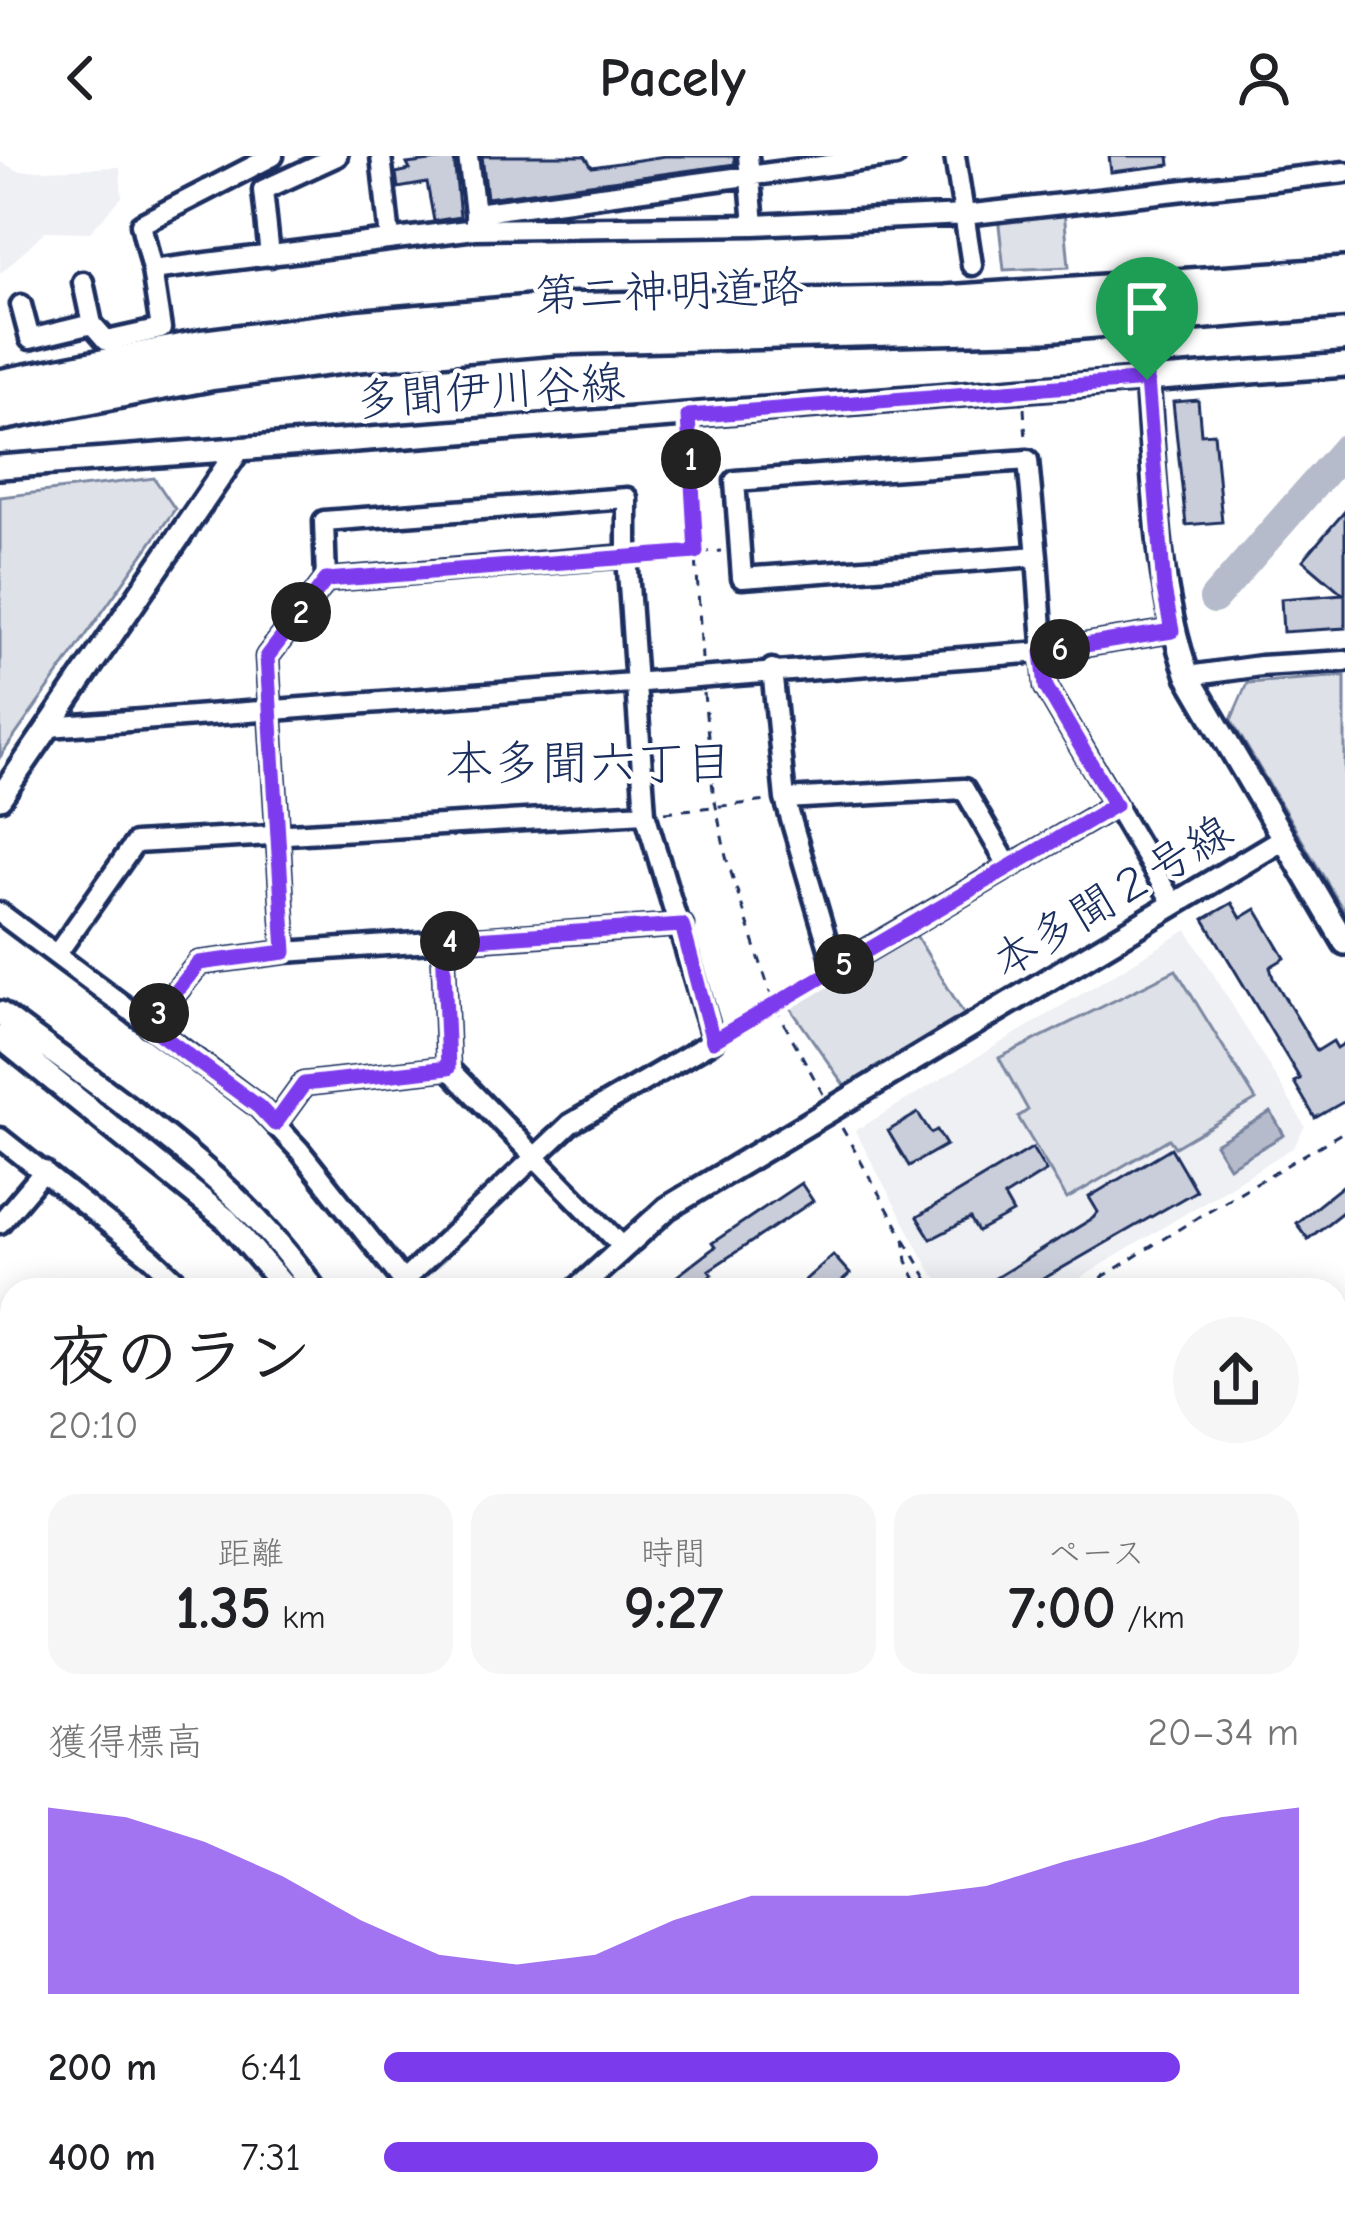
<!DOCTYPE html>
<html lang="ja">
<meta charset="utf-8">
<style>
:root{--surface:#fff;--page:#f6f6f6;--text:#202124;--muted:#757577;--accent:#7c3aed}
body{margin:0;font-family:"Comic Neue","Klee One",sans-serif;background:var(--page);color:var(--text);height:100vh;display:flex;flex-direction:column;font-size:45px;white-space:nowrap}
*{box-sizing:border-box;margin:0}
p{font-size:39px;color:var(--muted)}
.icon{flex:none;width:66px;height:66px;fill:none;stroke:currentColor;stroke-width:2;stroke-linecap:round;stroke-linejoin:round}
.map{position:relative;flex:1;overflow:hidden}
.details{position:absolute;left:0px;top:1122px;width:1347px;height:951px;display:flex;flex-direction:column;background:var(--surface);border-radius:36px 36px 0 0;box-shadow:0 6px 30px #0003}
.details>*{flex:none}
.pin{position:absolute;display:grid;place-items:center;width:102px;height:102px;color:#fff;margin:-123px -51px;border-radius:50% 50% 50% 0;rotate:-45deg;box-shadow:0 0 12px #0007}
.pin .icon{rotate:45deg}
.km{position:absolute;width:60px;height:60px;margin:-30px;border-radius:50%;background:#222;color:#fff;font-size:33px;line-height:60px;text-align:center}
.round{display:grid;place-items:center;flex:none;width:126px;height:126px;border-radius:63px;background:var(--page)}
.head{display:flex;align-items:center;justify-content:space-between;height:204px;padding:0 48px}
h1{font-size:66px;font-weight:800;line-height:90px}
.metrics{display:grid;grid-template-columns:repeat(3,1fr);gap:18px;height:204px;padding:12px 48px}
.metrics div{display:grid;align-content:center;border-radius:30px;background:var(--page);text-align:center}
.metrics b{font-size:60px;font-weight:800}
.metrics small{font-size:33px;font-weight:400}
.metrics p{font-size:33px}
.chart{height:336px;padding:24px 48px}
.chart p{display:flex;justify-content:space-between}
.chart svg{width:100%;height:216px;margin-top:12px;fill:var(--accent);opacity:.7}
ul{padding:0 48px;list-style:none;font-size:39px}
li{display:grid;grid-template-columns:192px 144px 1fr;align-items:center;height:90px}
li i{height:30px;border-radius:15px;background:var(--accent)}
header{display:flex;justify-content:space-between;align-items:center;height:156px;padding:0 48px;background:var(--surface);font-size:54px;font-weight:800}
.map>svg:first-child{display:block}
.built{fill:#eff0f4}
.green{fill:#dee1e7;stroke:#7c88a2;stroke-width:3}
.water{fill:#b5bbca;stroke:#77839f;stroke-width:3}
.lines{fill:none;stroke-linecap:round;stroke-linejoin:round}
.river{stroke:#b5bbca;stroke-width:30}
.building{fill:#caceda;stroke:#1b2f5e;stroke-width:3}
.minor-casing{stroke:#1b2f5e;stroke-width:27}
.tertiary-casing{stroke:#1b2f5e;stroke-width:30}
.motorway-casing{stroke:#1b2f5e;stroke-width:42}
.path{stroke:#1b2f5e;stroke-width:3;stroke-dasharray:9 9;stroke-linecap:butt}
.minor{stroke:#fff;stroke-width:18}
.tertiary{stroke:#fff;stroke-width:21}
.motorway{stroke:#fff;stroke-width:33}
.route-casing{stroke:#fff;stroke-width:24}
.route{stroke:#7c3aed;stroke-width:15}
.labels{text-anchor:middle;dominant-baseline:central;stroke-width:9;stroke-linejoin:round;paint-order:stroke}
.street-label{font-size:45px;fill:#1b2f5e;stroke:#fff}
.neighbourhood-label{font-size:48px;fill:#1b2f5e;stroke:#fff}
</style>
<header><svg class="icon" aria-label="back" viewBox="0 0 24 24"><path d="M15 5l-7 7 7 7"/></svg>Pacely<svg class="icon" aria-label="person" viewBox="0 0 24 24"><circle cx="12" cy="8" r="4"/><path d="M4 21q1-7 8-7t8 7"/></svg></header>
<div class="map">
<svg width="1345" height="2072" viewBox="0 0 1345 2072">
<rect width="100%" height="100%" fill="#fff"/>
<filter id="ink" filterUnits="userSpaceOnUse"><feTurbulence type="fractalNoise" baseFrequency=".00833" numOctaves="2"/><feDisplacementMap in="SourceGraphic" scale="24" xChannelSelector="R" yChannelSelector="G"/><feConvolveMatrix kernelMatrix="1 2 1 2 8 2 1 2 1" color-interpolation-filters="sRGB"/></filter>
<g filter="url(#ink)">
<path class="built" d="M0,6L19,15L120,11L122,41L90,76L45,75L0,118Z
M1187,774L1305,970L1294,991L1061,1134H946L930,1114L855,975Z"/>
<path class="green" d="M1064,54L1069,111L1004,114L998,60Z
M154,322L175,353L0,601V341Z
M1345,520V757L1231,564L1247,527Z
M914,776L967,863L846,932L789,850Z
M1176,814L1256,944L1175,991L1169,983L1067,1043L1018,961L1028,954L999,902Z"/>
<path class="water" d="M1271,956L1284,979L1229,1011L1215,988Z"/>
<g class="lines">
<path class="river" d="M1214,443L1345,293"/>
</g>
<path class="building" d="M482,0H585L592,11L665,0H734L735,8L487,42Z
M1109,0H1169L1170,9L1111,16Z
M454,2L460,61L434,65L427,27L398,32L396,17L410,14L407,8Z
M1198,244L1201,278L1214,277L1222,366L1186,369L1173,246Z
M1345,355V472L1283,476L1281,443L1343,438L1303,404Z
M1232,747L1241,762L1256,753L1285,802L1270,811L1273,822L1317,895L1333,885L1337,892L1345,887V945L1315,962L1294,926L1300,923L1204,763Z
M918,957L931,977L937,974L946,989L909,1010L888,975Z
M1032,992L1046,1015L1004,1041L1013,1057L978,1076L970,1063L931,1083L917,1061Z
M1171,992L1196,1035L1024,1134H976L1093,1062L1098,1056L1089,1041Z
M801,1027L813,1045L709,1114L712,1118L692,1134H659L715,1091L712,1087Z
M1345,1028V1054L1308,1083L1296,1067Z
M833,1099L850,1118L832,1134H794Z"/>
<g class="lines">
<defs>
<path id="minor" d="M273,0L141,68L152,114L475,73V57L895,0
M381,0L390,83
M468,0L475,57
M748,0L754,69
M955,0L972,109
M475,73L754,69L964,59L1345,16
M270,100L263,34L337,0
M83,126L92,168
M21,149L30,183L92,168L107,185L161,173L152,114
M1028,304L1037,400L742,422L735,325Z
M1037,400L1046,531L1174,749
M326,424L324,365L627,342V400
M772,513L785,643L835,813L1115,649
M1188,520L1260,510L1345,505
M49,571L1042,496L1172,475
M785,643L964,633L1009,711
M0,757L259,951L300,995L403,1125L570,968L713,885L645,657L627,400L326,424L267,501L285,796
M443,785L448,912L623,1091
M56,799L135,687L645,657
M149,870L199,807L285,796L682,769
M275,968L304,928L448,912
M0,982L152,1102L186,1134
M0,1067L44,1015
M0,1214H12
M0,1340H12
M0,1455H12
M0,1610H12
M0,1730H12
M0,1857H12"/>
<path id="tertiary" d="M1147,224C1155,324 1155,426 1188,520L1345,787
M0,311L1345,209
M0,642L239,293
M0,857C110,940 236,1019 314,1134
M0,881L227,1064L287,1134
M577,1134L667,1052L1283,683
M1335,1574L1345,1568
M1335,1848L1345,1868
M0,1991H12
M793,2061L798,2072
M439,2072V2061
M460,2072V2061"/>
<path id="motorway" d="M0,231L205,191L356,172L553,155L945,147L1345,119
M0,257L209,217L359,198L553,181L1045,168L1345,144"/>
</defs>
<use href="#minor" class="minor-casing"/>
<use href="#tertiary" class="tertiary-casing"/>
<use href="#motorway" class="motorway-casing"/>
<path class="path" d="M1024,252L1026,284
M689,279L702,503
M646,399L721,395
M704,537L713,635L726,701L775,851L823,938
M665,656L769,645
M731,876L821,823
M842,972L904,1082L907,1105L921,1134
M905,1084L934,1134
M728,1124L737,1134
M1088,1134L1104,1120L1203,1058L1345,975
M0,1535H12
M603,2061V2068H611V2061
M621,2072L622,2061"/>
<use href="#minor" class="minor"/>
<use href="#tertiary" class="tertiary"/>
<use href="#motorway" class="motorway"/>
</g>
</g>
<g class="lines" filter="url(#ink)">
<defs>
<path id="route" d="M1147,224L1164,433L1172,475L1042,496L1046,531L1115,649L713,885L682,769L443,785L448,912L304,928L275,968L259,951L149,870L199,807L285,796L267,501L326,424L696,396L688,260Z"/>
</defs>
<use href="#route" class="route-casing"/>
<use href="#route" class="route"/>
</g>
<g class="labels">
<g class="street-label">
<text transform="translate(669 135) rotate(-2)">第二神明道路</text>
<text transform="translate(490 235) rotate(-4)">多聞伊川谷線</text>
<text transform="translate(1112 740) rotate(-31)">本多聞２号線</text>
</g>
<g class="neighbourhood-label">
<text x="589" y="607">本多聞六丁目</text>
</g>
</g>
</svg>
<div class="pin" style="left:1147px;top:224px;background:#1e9e55"><svg class="icon" aria-label="arrive" viewBox="0 0 24 24"><path d="M6 21V4h12l-3 4 3 4H6"/></svg></div>
<b class="km" style="left:691px;top:303px">1</b>
<b class="km" style="left:301px;top:456px">2</b>
<b class="km" style="left:159px;top:857px">3</b>
<b class="km" style="left:450px;top:785px">4</b>
<b class="km" style="left:844px;top:808px">5</b>
<b class="km" style="left:1060px;top:493px">6</b>
<section class="details">
<div class="head"><div><h1>夜のラン</h1><p>20:10</p></div><a class="round"><svg class="icon" aria-label="share" viewBox="0 0 24 24"><path d="M12 15V3M7 8l5-5 5 5M5 13v7h14v-7"/></svg></a></div>
<div class="metrics">
<div><p>距離</p><b>1.35<small> km</small></b></div>
<div><p>時間</p><b>9:27</b></div>
<div><p>ペース</p><b>7:00<small> /km</small></b></div>
</div>
<div class="chart"><p><span>獲得標高</span>20–34 m</p>
<svg viewBox="0 0 160 44" preserveAspectRatio="none"><path d="M0 44V6L10 8L20 13L30 20L40 29L50 36L60 38L70 36L80 29L90 24L100 24L110 24L120 22L130 17L140 13L150 8L160 6V44z"/></svg>
</div>
<ul>
<li><b>200 m</b>6:41<i style="width:87%"></i></li>
<li><b>400 m</b>7:31<i style="width:54%"></i></li>
</ul>
</section>
</div>
